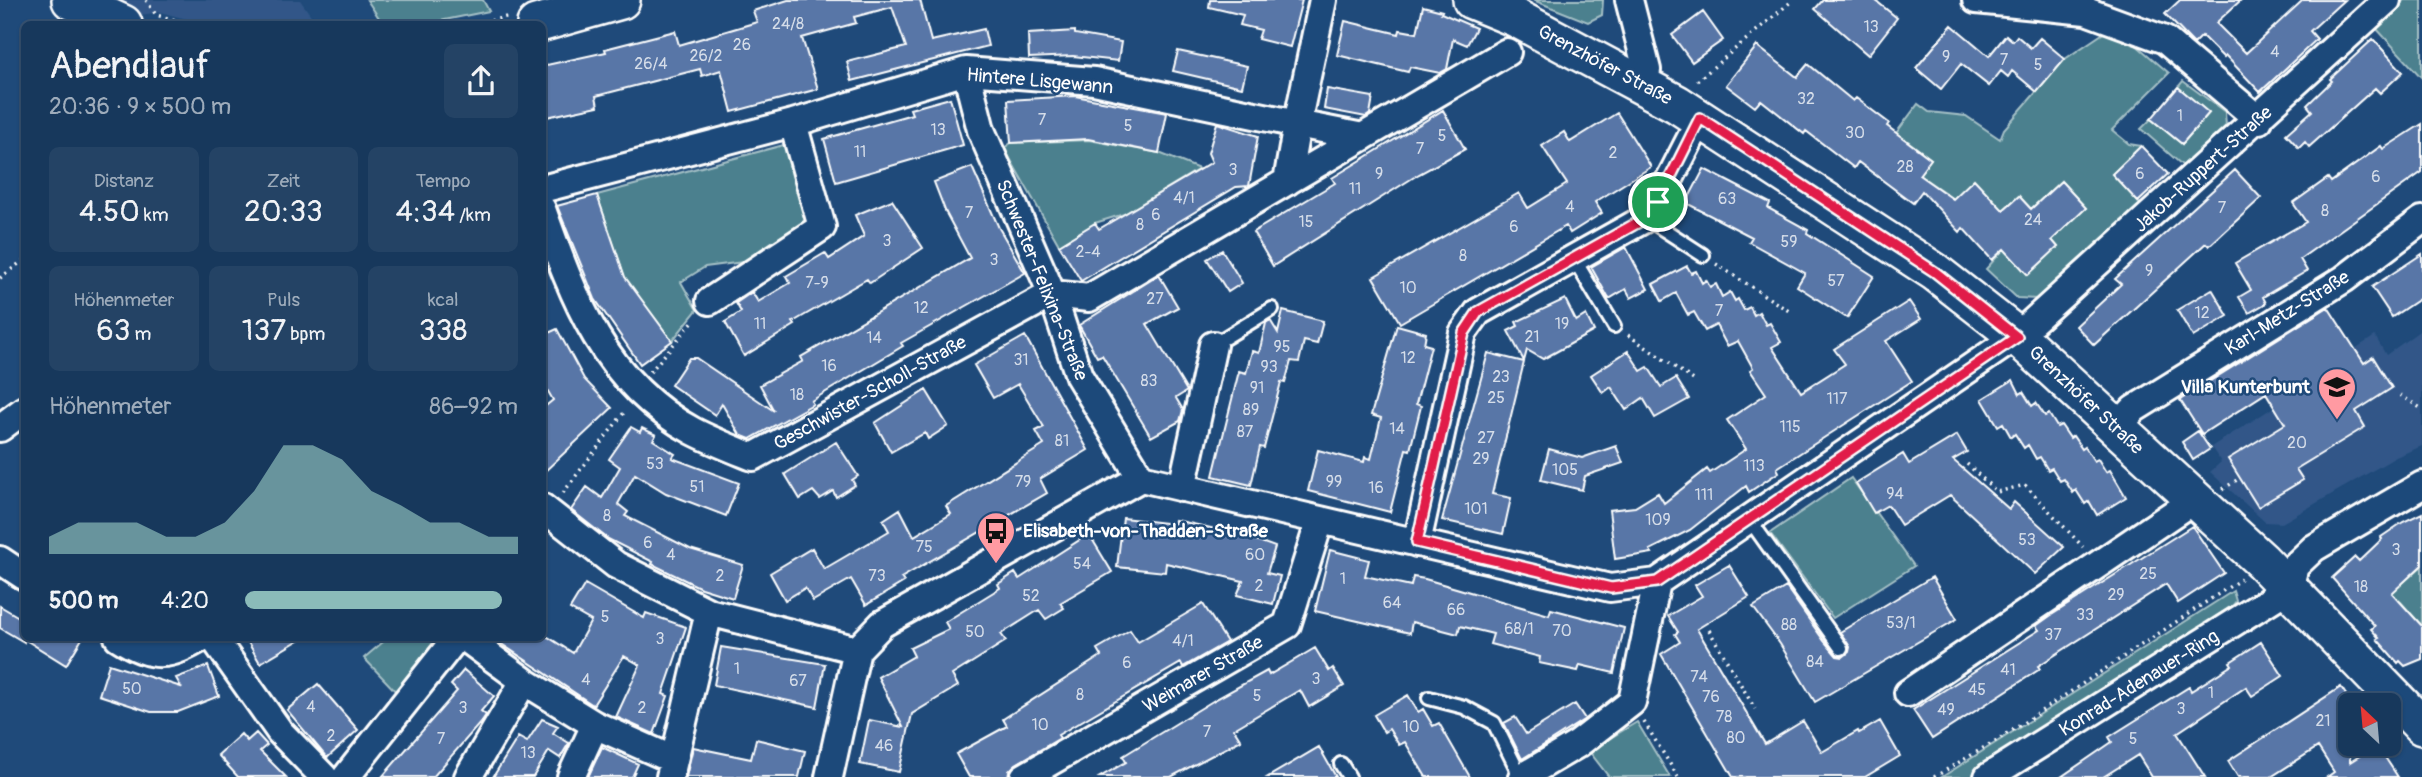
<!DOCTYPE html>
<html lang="de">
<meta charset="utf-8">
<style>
:root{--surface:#17385c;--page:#244365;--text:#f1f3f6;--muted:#9eacbb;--line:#365272;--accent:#8bbbb9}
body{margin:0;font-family:Pangolin,sans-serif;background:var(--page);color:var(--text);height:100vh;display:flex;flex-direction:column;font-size:26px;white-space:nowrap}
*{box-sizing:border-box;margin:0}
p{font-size:23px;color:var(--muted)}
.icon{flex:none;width:38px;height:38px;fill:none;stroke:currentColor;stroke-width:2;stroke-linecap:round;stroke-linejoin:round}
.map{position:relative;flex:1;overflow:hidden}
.side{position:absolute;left:21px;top:21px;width:525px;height:620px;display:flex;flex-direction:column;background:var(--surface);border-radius:10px;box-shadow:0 2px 5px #0004,0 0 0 2px var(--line)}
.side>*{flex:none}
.needle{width:46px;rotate:334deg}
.tools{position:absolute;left:2338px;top:693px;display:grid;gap:14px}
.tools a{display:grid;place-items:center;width:63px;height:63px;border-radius:10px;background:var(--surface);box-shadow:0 2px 5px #0004,0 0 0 2px var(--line);font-size:35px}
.pin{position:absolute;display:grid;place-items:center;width:60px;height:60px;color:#fff;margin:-30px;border:4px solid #fff;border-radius:50%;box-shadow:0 2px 7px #0007}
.round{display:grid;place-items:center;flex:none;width:74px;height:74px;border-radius:10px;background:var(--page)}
.overview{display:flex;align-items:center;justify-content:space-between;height:119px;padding:0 28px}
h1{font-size:38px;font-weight:600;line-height:52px}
.figures{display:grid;grid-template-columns:repeat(3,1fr);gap:10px;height:119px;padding:7px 28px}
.figures div{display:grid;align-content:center;border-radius:10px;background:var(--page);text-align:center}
.figures b{font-size:30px;font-weight:600}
.figures small{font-size:19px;font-weight:400}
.figures p{font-size:19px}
.chart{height:196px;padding:14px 28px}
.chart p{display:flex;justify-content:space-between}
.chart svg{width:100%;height:126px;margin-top:7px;fill:var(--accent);opacity:.7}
ul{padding:0 28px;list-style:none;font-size:23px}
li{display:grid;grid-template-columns:112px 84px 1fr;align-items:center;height:52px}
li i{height:18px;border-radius:9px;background:var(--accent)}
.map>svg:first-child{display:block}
.built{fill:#305788}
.green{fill:#4b808e;stroke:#a5c0c6;stroke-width:2}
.building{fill:#5876a7;stroke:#fff;stroke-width:2}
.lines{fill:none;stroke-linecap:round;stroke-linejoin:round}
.lane-casing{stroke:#fff;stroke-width:18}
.street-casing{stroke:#fff;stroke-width:32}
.secondary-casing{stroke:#fff;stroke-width:42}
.path{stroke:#fff;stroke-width:3.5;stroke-dasharray:2 5;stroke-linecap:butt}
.lane{stroke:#1f4a7a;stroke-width:12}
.street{stroke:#1f4a7a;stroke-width:26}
.secondary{stroke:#1f4a7a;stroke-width:37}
.route-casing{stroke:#fff;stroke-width:14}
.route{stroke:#e11d48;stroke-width:9}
.labels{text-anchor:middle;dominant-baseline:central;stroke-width:5;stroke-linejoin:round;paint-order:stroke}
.number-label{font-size:16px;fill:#d5dde9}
.street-label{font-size:19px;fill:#fff;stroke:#1f4a7a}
.poi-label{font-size:19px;font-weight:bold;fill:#fff;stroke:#1f4a7a;text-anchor:end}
</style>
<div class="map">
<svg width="2422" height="777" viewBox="0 0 2422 777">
<rect width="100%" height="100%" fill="#1f4a7a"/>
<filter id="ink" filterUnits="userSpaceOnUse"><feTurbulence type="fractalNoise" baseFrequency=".0143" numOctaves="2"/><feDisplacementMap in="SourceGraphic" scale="14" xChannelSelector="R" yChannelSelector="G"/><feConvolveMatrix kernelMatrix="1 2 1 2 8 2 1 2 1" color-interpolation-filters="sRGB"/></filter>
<g filter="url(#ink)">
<path class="built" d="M94,0H300L317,24H205L160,12L128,17Z
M2422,329V446L2396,457L2282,523L2265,522L2210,472L2221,462L2211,447L2291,396L2288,392L2375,336L2386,355Z"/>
<path class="green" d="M367,0H483L489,11L425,24H383Z
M1533,0H1603L1602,15L1588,22Z
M2404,0H2422V78L2375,27Z
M2114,26L2169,73L2112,130L2129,144L2141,146L2112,174L2141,205L2037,299L2017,298L1986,269L2004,249L2058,247L2052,240L2086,208L2061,181L2031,209L2019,196L2003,210L1941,211L1935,204L1944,192L1919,175L1931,159L1905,139L1894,136L1918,104L1929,112L1966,116L2000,139L2004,129L2065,59Z
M2183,81L2225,112L2226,127L2183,166L2141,129L2151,119L2182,144L2209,113L2178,87Z
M1089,140L1159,153L1199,169L1124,214L1095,223L1059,245L1004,148L1011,143Z
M791,143L812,227L751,261L705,267L681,282L697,310L672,341L625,278L597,195Z
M1851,478L1914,566L1833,618L1770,533Z
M2422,566V626L2401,602L2389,595Z
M2233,591L2236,601L2233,605L1975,777H1942Z
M389,637H447L400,696L364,658Z
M1637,722L1670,777H1609L1589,751Z"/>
<path class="building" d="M788,0H920L931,41L984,29L988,46L852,81L847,62L906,47L892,7L854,17L856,23L802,38L818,89L732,112L721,70L702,76L700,69L596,96L598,106L542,118V66L606,52L605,49L675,31L679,45L757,22L753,11Z
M1210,0H1302L1290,47L1258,39L1261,30L1240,25L1243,15L1209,7Z
M1823,0H1875L1897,18L1868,55L1815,9Z
M2180,0H2241L2216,23L2246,53L2303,0H2344L2310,31L2317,39L2260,92L2226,56L2224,58L2202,36L2194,44L2165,14Z
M1423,6L1442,11L1441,13L1476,28L1467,45L1453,39L1447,69L1440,73L1410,67L1408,72L1337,55L1345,21L1399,34L1400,30L1417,33Z
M1703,12L1723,40L1692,62L1672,35Z
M1952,25L1989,56L2006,35L2013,41L2017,36L2031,48L2040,38L2065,59L2037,92L2012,71L2008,77L2001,71L1989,86L1961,64L1941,89L1916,68Z
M1075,31V34L1121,42L1118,61L1073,56L1029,58L1028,34Z
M2373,39L2403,72L2380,93L2375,88L2309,147L2305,142L2299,148L2286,134L2312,111L2307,105L2332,81L2330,79Z
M1757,46L1797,77L1808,64L1853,101L1856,98L1889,123L1887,126L1931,159L1919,175L1953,199L1974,179L2003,210L2019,196L2031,209L2061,181L2086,208L2052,240L2058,247L2028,275L2004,249L1992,260L1963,228L1960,232L1922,191L1913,203L1858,162L1854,168L1806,131L1804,134L1761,100L1755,107L1726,85Z
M1178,51L1247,66L1242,87L1173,71Z
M2178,87L2209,113L2182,144L2151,119Z
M1327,89L1373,97L1370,114L1366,117L1324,109Z
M1075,96L1167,113L1159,153L1088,139L1011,143L1008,100Z
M950,98L963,145L836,182L824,139L912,114L910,109Z
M1443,110L1465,149L1419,174L1273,266L1253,232L1335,183L1332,178Z
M1617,113L1651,167L1595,202L1602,213L1570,233L1566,226L1400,323L1373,277L1519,193L1528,208L1567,184L1542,146L1564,132L1570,142Z
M1217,123L1258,136L1249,186L1236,187L1081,281L1059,245L1095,223L1099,229L1212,162L1208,153Z
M2422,124V172L2300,259L2307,271L2263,297L2266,303L2249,313L2239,297L2251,290L2235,263L2306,222L2293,203L2328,178L2331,182L2381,146L2383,149Z
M2141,146L2168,174L2138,202L2112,174Z
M972,167L999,228L1025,273L901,343L903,346L811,401L813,404L750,439L740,435L722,404L715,415L671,385L689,358H696L774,411L760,385L803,361L801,357L970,258L946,213L934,182Z
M1704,169L1770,203L1768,208L1808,230L1807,233L1874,276L1847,318L1797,286L1805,273L1749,242L1752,237L1686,203Z
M2235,170L2261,198L2209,246L2206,243L2094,345L2076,326L2121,284L2115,279Z
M597,195L625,277L672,341L640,364L595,299L557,206Z
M892,200L923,248L870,283L867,279L793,322L795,325L744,356L725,322L741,312L736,303L752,292L758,302L790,283L786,276L825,253L829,259L864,236L855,215Z
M1626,247L1648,289L1631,298L1626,289L1609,299L1591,267Z
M1222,250L1242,283L1228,292L1207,259Z
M2422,254V297L2392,317L2372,287Z
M1687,266L1691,273L1696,271L1702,283L1706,280L1710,287L1716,284L1722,297L1730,292L1735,301L1738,299L1744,310L1750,307L1754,315L1759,312L1766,325L1770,323L1781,342L1772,347L1801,392L1845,364L1834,349L1909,301L1921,319L1886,341L1912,381L1777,468L1779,472L1749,492L1746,486L1690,530L1650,550L1652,553L1615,559L1609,510L1635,507L1658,493L1664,503L1707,469L1710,473L1746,449L1727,420L1766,394L1750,370L1753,368L1738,341L1727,346L1716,325L1705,331L1694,312L1688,315L1676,293L1662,301L1653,284Z
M1159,275L1178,307L1147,324L1187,391L1176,398L1183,410L1180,421L1151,437L1102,355L1097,357L1079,325Z
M2212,289L2228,316L2193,337L2177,310Z
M1565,299L1576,321L1586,315L1594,331L1543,359L1527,350L1524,361L1508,331L1518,326L1516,322Z
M2328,307L2364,363L2373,357L2392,388L2356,411L2365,427L2296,469L2303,480L2258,507L2228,459L2285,424L2266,393L2202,434L2180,400Z
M1283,311L1323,321L1317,344L1304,341L1299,362L1291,361L1285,383L1281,382L1264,448L1260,447L1251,485L1213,476L1239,371L1246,373L1252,351L1259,353L1266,323L1270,320L1278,333Z
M1397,325L1426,333L1424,344L1431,346L1416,404L1421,406L1410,450L1406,449L1390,512L1308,491L1318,450L1364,462L1365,457L1371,459L1381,418L1371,415Z
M557,329L584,379L612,408L542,474V409L553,400L542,381V336Z
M1025,336L1088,450L1040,479L1047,493L901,578L904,582L866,605L851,579L813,601L805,588L785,600L770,573L812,548L824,569L889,531L883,520L900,509L914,536L951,514L946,506L1044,445L1036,431L1044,427L1018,384L993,398L974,365Z
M1628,351L1641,371L1648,367L1661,387L1676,378L1689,399L1655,418L1643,398L1626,410L1611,387L1603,393L1591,375Z
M1488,353L1524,362L1492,494L1511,498L1503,534L1442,520Z
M2013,380L2020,394L2023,392L2032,406L2036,403L2045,416L2049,414L2057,427L2061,425L2070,438L2073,436L2082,449L2085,447L2094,461L2098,459L2106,472L2110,470L2126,497L2097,515L2089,501L2085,504L2076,490L2073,493L2064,479L2060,481L2052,468L2048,470L2040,457L2036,459L2028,445L2024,448L2015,434L2011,437L2003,423L1998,426L1982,399Z
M926,390L948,426L928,439L925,433L891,452L875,423Z
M631,427L640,432L642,428L656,435L653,440L675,454L672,458L739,483L726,516L666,493L635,474L618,504L628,512L625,516L690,549L743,565L733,598L701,588L652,564L653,562L608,539L571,510L587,487L602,498L620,467L609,459Z
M2198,431L2210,449L2193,460L2182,442Z
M1957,435L1967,452L1953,460L2009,509L2014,502L2064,547L2035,574L1950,495L1901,525L1888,505L1874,513L1856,483L1903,454L1909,464Z
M836,442L858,476L852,480L855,485L836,497L833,491L820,499L813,491L800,499L785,474Z
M1616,446L1623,463L1585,476L1582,490L1541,480L1549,449L1582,458Z
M2422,513V565L2392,593L2422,626V659L2405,666L2400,661L2398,663L2377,639L2379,638L2371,629L2375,626L2332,578L2355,557L2359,561L2382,539L2381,537L2403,522Z
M1123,518L1174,524L1175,520L1242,535L1275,547L1267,573L1280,576L1273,604L1237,595L1243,581L1166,563L1165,572L1117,567Z
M2192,526L2224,573L2178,603L2166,584L2038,666L2040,669L1932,739L1913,710L2039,630L2036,626L2050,616Z
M1089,534L1112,572L1060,603L1064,608L1046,619L1039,610L1001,634L1006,641L952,675L958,686L912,714L899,772L860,764L869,720L903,727L878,677L914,656L910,648L949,629L945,622L1000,588L998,584L1015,573L1019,579Z
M1330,550L1369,560L1365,576L1411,586L1413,577L1425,579L1549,615L1551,609L1624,628L1614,673L1580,665L1578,671L1539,663L1540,657L1490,644L1493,634L1460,626L1458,634L1412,622L1410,633L1315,611Z
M1729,565L1749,597L1697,629L1765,744L1803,721L1822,752L1858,731L1859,733L1880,721L1900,756L1865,777H1733L1661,654L1680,642L1675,634L1678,632L1668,616L1702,596L1695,585Z
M1932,577L1957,619L1815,702L1780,644L1753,607L1786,587L1824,641L1837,656L1843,657L1849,652L1850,647L1840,632Z
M585,584L644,618L646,613L686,627L663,694L668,696L654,734L616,717L640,665L624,656L593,705L491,637H548L573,653L591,621L570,609Z
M1203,604L1227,642L1183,667L1181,663L1058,735L1060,738L1016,764L1009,771L1008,777H969L956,754L1007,726L1003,719L1101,656L1097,649L1130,630L1138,642Z
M0,606L24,620V637H83L66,665L24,639V642L0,628Z
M245,637H304L260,663Z
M2261,642L2283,676L2252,696L2246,687L2177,733L2205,777H2152L2138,755L2103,777H2061L2112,742L2109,737L2189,687L2191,691L2232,665L2230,662Z
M721,647L825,664L817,707L714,685Z
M1315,648L1329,671L1333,668L1344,686L1309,707L1300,690L1234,729L1241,740L1171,777H1100L1126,762L1123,756L1216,699L1267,671L1269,675Z
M109,664L181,687L176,678L208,666L219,696L178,712H151L99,695Z
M464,670L494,696L481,711L486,715L482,721L433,777H382L457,691L451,685Z
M318,684L358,730L327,758L287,710Z
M2341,687L2350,701V762L2377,745L2398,777H2327L2334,772L2318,747L2271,777H2238L2228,761Z
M1408,695L1418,712L1423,709L1433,726L1439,723L1470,777H1426L1405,742L1399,745L1389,729L1384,732L1374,715Z
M1575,704L1585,719L1522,759L1504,723L1515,717L1526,734Z
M542,719L558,726L553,733L569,743L560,758L549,751L533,777H493L518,737L527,742Z
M256,733L267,745L260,751L286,777H238L218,755L241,734L247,741Z
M756,739L805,751L799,777H686L693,747L751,759Z
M602,747L638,764L632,777H588Z
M1319,747L1336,777H1268Z"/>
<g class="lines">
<defs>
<path id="lane" d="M1646,218L1703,255
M1574,259L1614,326
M1213,345L1272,309
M1749,519L1841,648
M1429,698L1464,707L1494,723L1521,777
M1341,764L1349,777"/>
<path id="street" d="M1629,0L1647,70L1644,84
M1976,0L2086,11L2165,40L2259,120
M966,71L981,130L1052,294L1079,376L1141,478
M1287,182L1297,124L1363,137
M542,189L793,123L966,71L1094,81L1297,124L1323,0
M542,209C574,299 604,383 693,431C712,441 733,449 753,457L1052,294L1089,298L1507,52
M710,301L822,227L793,123
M0,428L24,410
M2116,428L2134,409L2344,279L2422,220
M1182,488L1213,345
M542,507L616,565L709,612L857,650
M1417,543L1463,333L1478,312L1646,218L1658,202L1701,118
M0,560L24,576
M118,637C154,660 169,657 203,637
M213,637L280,732L324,777
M464,637L524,681L595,725L674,760
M1908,693L2195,499
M346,777L457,637
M468,777L524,681
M571,777L595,725
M670,777L709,612
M829,777L857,650L882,624L1141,478L1610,588L1657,582L2017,336L2387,0
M1024,777L1287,625L1320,520
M1522,777L1578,744L1632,702L1657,582
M1988,777L2289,588L2295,566L2314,548L2422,485"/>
<path id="secondary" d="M71,0L123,24
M1472,0L1516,18L1677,104L1935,272L2017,336L2262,561L2422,726
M536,24L621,0"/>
</defs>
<use href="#lane" class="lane-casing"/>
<use href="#street" class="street-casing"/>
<use href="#secondary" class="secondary-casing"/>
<path class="path" d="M146,0L156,15L191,24
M477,24L510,16
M1697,81L1793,0
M1716,264L1792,313
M0,278L24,260
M1628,335L1695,381
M650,372L695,319
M2400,395L2422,409
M1967,464L1997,492L2025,485L2083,547
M2223,489L2240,478
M563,493L626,410
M1709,630L1755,709
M1644,722L1678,777
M1934,777L2002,737L2241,579"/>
<use href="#lane" class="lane"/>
<use href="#street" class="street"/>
<use href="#secondary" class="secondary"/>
</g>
</g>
<g class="lines" filter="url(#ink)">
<defs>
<path id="route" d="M1700,118L1935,272L2017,337L1657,582L1611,588L1417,542L1464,333L1478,312L1646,218L1658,202Z"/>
</defs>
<use href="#route" class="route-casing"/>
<use href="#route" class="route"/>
</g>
<defs>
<symbol id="school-pin" viewBox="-11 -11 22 30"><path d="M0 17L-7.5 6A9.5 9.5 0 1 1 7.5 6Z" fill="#ff9aa2" stroke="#1f4a7a"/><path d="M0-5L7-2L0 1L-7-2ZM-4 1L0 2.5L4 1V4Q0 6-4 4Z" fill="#111"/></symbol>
<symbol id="bus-pin" viewBox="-11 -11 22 30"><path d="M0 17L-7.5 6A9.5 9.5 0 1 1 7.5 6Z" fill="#ff9aa2" stroke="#1f4a7a"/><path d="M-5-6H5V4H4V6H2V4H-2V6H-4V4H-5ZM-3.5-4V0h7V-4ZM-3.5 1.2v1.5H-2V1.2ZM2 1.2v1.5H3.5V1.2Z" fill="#111"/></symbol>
</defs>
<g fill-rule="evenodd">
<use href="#school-pin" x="2315" y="365" width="44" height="60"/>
<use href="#bus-pin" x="974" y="509" width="44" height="60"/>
</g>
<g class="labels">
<g class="number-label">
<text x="788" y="24">24/8</text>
<text x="1871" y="27">13</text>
<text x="742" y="45">26</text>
<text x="2275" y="52">4</text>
<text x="706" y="56">26/2</text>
<text x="1946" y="57">9</text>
<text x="2004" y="60">7</text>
<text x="651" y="64">26/4</text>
<text x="2038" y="65">5</text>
<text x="1806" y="99">32</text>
<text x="2180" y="116">1</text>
<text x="1042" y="120">7</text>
<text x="1128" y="126">5</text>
<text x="938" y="130">13</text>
<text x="1855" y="133">30</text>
<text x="1442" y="136">5</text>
<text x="1420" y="149">7</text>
<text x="860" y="152">11</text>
<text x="1613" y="153">2</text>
<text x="1905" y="167">28</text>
<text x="1233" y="170">3</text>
<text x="1379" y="174">9</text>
<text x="2140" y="174">6</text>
<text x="2376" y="177">6</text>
<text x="1355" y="189">11</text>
<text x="1184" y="198">4/1</text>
<text x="1727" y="199">63</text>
<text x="1570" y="207">4</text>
<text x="2222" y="208">7</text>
<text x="2325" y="211">8</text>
<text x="969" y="213">7</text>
<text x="1156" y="215">6</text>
<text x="2033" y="220">24</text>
<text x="1306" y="222">15</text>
<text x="1140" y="225">8</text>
<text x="1514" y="227">6</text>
<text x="887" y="241">3</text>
<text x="1789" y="242">59</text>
<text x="1088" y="252">2-4</text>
<text x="1463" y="256">8</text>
<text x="994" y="260">3</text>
<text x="2149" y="271">9</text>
<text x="1836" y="281">57</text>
<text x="817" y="283">7-9</text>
<text x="1408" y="288">10</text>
<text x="1155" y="299">27</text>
<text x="921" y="308">12</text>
<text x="1719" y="311">7</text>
<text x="2202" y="313">12</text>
<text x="760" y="324">11</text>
<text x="1562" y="324">19</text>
<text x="1532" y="337">21</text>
<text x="874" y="338">14</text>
<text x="1282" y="347">95</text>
<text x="1408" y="358">12</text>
<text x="1021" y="360">31</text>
<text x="829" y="366">16</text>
<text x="1269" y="367">93</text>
<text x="1501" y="377">23</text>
<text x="1149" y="381">83</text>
<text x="1257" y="388">91</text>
<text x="797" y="395">18</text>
<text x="1496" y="398">25</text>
<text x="1837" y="399">117</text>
<text x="1251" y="410">89</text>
<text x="1790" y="427">115</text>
<text x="1397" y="429">14</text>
<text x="1245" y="432">87</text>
<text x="1486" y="438">27</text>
<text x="1062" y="441">81</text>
<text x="2297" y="443">20</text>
<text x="1481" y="459">29</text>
<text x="655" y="464">53</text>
<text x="1754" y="466">113</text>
<text x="1565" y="470">105</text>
<text x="1023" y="482">79</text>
<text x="1334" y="482">99</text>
<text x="697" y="487">51</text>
<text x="1376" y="488">16</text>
<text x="1895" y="494">94</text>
<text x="1704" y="495">111</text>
<text x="1476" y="509">101</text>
<text x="607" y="516">8</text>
<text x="1658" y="520">109</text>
<text x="2027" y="540">53</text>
<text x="648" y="543">6</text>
<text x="924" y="547">75</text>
<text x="2396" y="550">3</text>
<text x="671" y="555">4</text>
<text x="1255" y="555">60</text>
<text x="1082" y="564">54</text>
<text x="2148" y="574">25</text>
<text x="720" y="576">2</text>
<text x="877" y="576">73</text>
<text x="1343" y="579">1</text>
<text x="1259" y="586">2</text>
<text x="2361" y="587">18</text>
<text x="2116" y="595">29</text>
<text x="1031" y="596">52</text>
<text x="1392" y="603">64</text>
<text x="1456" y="610">66</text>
<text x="2085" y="615">33</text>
<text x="605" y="617">5</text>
<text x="1901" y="623">53/1</text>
<text x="1789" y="625">88</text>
<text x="1519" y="629">68/1</text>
<text x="1562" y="631">70</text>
<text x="975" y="632">50</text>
<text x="2053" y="635">37</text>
<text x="660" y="639">3</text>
<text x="1183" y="641">4/1</text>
<text x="1815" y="662">84</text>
<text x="1127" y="663">6</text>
<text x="737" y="669">1</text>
<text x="2008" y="670">41</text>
<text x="1699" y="677">74</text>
<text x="1316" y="679">3</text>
<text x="586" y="680">4</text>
<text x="798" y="681">67</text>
<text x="132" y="689">50</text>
<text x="1977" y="690">45</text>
<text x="2211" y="693">1</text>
<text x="1080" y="695">8</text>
<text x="1257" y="696">5</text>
<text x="1711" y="697">76</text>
<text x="311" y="707">4</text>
<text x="463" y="708">3</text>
<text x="642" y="708">2</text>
<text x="2181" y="709">3</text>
<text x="1946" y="710">49</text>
<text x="1724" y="717">78</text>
<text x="2323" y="721">21</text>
<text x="1040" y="725">10</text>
<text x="1411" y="727">10</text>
<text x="1207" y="732">7</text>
<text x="331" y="736">2</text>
<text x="1736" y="738">80</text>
<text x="441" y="739">7</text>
<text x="2133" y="739">5</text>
<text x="884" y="746">46</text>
<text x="528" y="753">13</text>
</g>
<g class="street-label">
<text transform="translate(1605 65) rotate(28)">Grenzhöfer Straße</text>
<text transform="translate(1040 81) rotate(5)">Hintere Lisgewann</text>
<text transform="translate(2203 169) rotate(-42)">Jakob-Ruppert-Straße</text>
<text transform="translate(1042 280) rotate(68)">Schwester-Felixina-Straße</text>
<text transform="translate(2287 313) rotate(-32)">Karl-Metz-Straße</text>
<text transform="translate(870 393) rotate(-29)">Geschwister-Scholl-Straße</text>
<text transform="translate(2086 400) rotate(43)">Grenzhöfer Straße</text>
<text transform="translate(1203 674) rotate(-30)">Weimarer Straße</text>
<text transform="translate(2139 683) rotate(-32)">Konrad-Adenauer-Ring</text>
</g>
<g class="poi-label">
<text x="2310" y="387">Villa Kunterbunt</text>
<text x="1023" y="531" text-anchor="start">Elisabeth-von-Thadden-Straße</text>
</g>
</g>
</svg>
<div class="tools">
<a><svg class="needle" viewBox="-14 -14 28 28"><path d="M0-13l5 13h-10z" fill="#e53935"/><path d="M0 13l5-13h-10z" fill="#9eacbb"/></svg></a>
</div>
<div class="pin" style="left:1658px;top:202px;background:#1e9e55"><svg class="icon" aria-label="arrive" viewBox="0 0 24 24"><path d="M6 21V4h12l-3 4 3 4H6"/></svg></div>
<section class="side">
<div class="overview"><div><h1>Abendlauf</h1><p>20:36 · 9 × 500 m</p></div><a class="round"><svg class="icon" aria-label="share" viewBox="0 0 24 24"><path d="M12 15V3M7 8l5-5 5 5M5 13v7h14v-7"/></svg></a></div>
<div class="figures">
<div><p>Distanz</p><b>4.50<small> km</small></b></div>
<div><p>Zeit</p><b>20:33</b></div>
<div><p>Tempo</p><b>4:34<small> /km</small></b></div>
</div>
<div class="figures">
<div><p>Höhenmeter</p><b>63<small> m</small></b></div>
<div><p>Puls</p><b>137<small> bpm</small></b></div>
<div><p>kcal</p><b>338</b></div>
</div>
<div class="chart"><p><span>Höhenmeter</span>86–92 m</p>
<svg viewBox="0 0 160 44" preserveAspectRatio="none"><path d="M0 44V38L10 33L20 33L30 33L40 38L50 38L60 33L70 22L80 6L90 6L100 11L110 22L120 27L130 33L140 33L150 38L160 38V44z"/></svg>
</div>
<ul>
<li><b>500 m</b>4:20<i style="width:94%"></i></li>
</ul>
</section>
</div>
